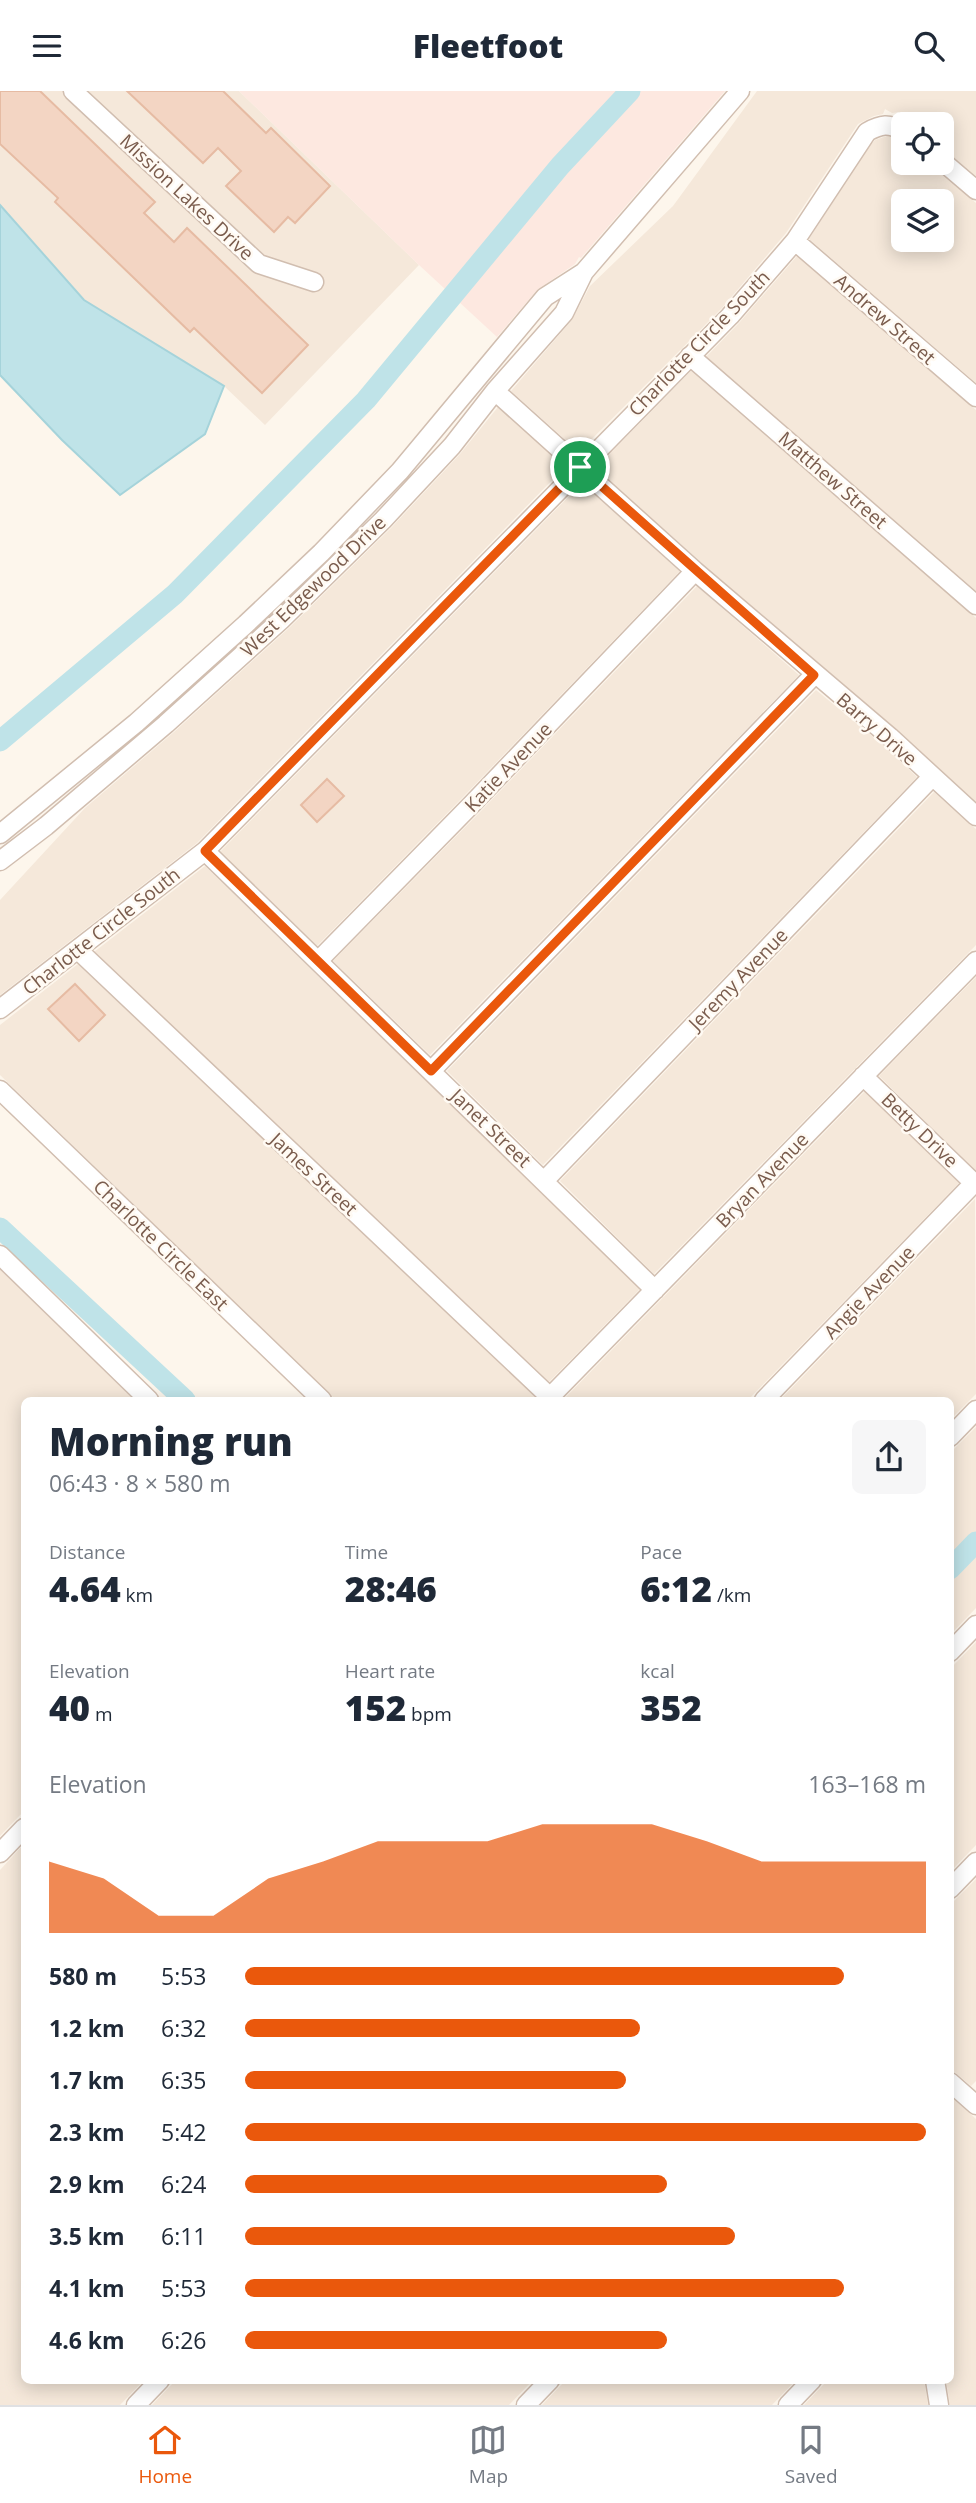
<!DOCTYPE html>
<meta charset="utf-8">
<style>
:root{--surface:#fff;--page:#f6f6f7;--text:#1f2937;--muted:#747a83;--line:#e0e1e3;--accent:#ea580c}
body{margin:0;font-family:"Open Sans",sans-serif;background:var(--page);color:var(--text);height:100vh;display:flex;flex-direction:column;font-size:26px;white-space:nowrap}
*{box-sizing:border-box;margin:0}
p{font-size:23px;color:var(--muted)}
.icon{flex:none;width:38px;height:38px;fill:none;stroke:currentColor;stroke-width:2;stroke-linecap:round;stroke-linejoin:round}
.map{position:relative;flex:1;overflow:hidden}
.panel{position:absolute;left:21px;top:1306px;width:933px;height:987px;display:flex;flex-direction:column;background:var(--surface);border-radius:10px;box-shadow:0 4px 18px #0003}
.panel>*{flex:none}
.fabs{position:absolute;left:891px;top:21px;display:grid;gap:14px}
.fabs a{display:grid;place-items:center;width:63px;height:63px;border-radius:10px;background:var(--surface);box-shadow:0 4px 18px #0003;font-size:35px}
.pin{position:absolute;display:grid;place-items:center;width:60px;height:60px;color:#fff;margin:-30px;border:4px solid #fff;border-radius:50%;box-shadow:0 2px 7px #0007}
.round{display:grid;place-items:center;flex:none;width:74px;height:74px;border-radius:10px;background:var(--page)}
.head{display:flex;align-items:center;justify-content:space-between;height:119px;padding:0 28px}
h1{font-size:38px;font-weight:800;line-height:52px}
.stats{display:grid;grid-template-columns:repeat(3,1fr);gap:10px;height:119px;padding:7px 28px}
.stats div{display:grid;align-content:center}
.stats b{font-size:35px;font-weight:800}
.stats small{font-size:19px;font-weight:400}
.stats p{font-size:19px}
.chart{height:196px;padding:14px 28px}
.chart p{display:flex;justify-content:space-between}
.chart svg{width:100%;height:126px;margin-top:7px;fill:var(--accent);opacity:.7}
ul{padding:0 28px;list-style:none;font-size:23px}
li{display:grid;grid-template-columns:112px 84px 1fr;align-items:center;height:52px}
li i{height:18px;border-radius:9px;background:var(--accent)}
header{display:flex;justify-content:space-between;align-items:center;height:91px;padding:0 28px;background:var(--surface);font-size:32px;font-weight:800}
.menu{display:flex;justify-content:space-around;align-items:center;height:98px;border-top:2px solid var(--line);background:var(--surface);font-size:19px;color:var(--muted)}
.menu a{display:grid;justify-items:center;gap:4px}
.menu .current{color:var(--accent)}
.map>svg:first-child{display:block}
.residential{fill:#f5e8da;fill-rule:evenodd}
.commercial{fill:#fde8e0}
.water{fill:#bfe3e8;stroke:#a5d3da;stroke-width:2}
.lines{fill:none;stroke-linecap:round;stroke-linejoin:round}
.canal{stroke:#bfe3e8;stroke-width:21}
.building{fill:#f3d5c3;stroke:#e6bba3;stroke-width:2}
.street-casing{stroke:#d1beb0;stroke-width:21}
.street{stroke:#fff;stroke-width:18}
.route-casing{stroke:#fff;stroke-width:14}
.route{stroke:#ea580c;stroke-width:9}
.labels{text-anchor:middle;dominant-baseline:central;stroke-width:5;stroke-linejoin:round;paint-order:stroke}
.street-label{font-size:19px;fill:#7a5c4d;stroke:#fffaf3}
</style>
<header><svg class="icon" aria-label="menu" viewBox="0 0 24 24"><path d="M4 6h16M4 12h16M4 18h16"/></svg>Fleetfoot<svg class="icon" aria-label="search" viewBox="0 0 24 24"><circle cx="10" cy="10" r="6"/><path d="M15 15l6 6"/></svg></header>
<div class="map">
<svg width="976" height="2314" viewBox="0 0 976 2314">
<rect width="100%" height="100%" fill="#fdf6ec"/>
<path class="residential" d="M0,0H239L419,174L265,334L224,295L84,209L0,114Z
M757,0H976V85L942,57V33H911L900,26L899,21L892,22L885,18L883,23L874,25L858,33L786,142L722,217L579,361L511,300L572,229L590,195L673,115Z
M890,44L903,53V72H927L976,112V292L809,148L867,58L875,49ZM903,110H942V149H903Z
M797,165L976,319V500L706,266L739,232Z
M691,280L976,527V711L896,638L702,473L596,377Z
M498,316L565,376L197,752L0,904V809L85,717L174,641L289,537L391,437L460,363Z
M582,392L680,480L465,704L317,855L220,761Z
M697,495L799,584L430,964L333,870L481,720Z
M816,599L883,654L917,686L543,1074L447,980Z
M934,701L976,738V854L654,1183L560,1090Z
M205,775L640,1198L549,1291L94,861Z
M78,873L535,1306L532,1309H336L0,984V934Z
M976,886V1080L879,985Z
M865,1000L959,1092L748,1309H563Z
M975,1108L976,1303L950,1329V1309H780Z
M0,1178L134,1309H24V1720L0,1745Z
M976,1336V1517L950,1544V1362Z
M976,1551V1754L950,1781V1578Z
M24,1753V2289H144L120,2314H0V1779Z
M976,1788V1990L971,1995L950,1977V1814Z
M950,2004L976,2028V2314H950L946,2289H950Z
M176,2289H533L509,2314H152Z
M566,2289H796L772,2314H542Z
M828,2289H924L928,2314H804Z"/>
<path class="commercial" d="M239,0H725L581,167L579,166L575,173L537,199L497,246L419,174Z"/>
<path class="water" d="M0,114L84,209L224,295L205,343L120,404L62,349L0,284Z"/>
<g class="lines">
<path class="canal" d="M0,650L175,503L366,309L560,75L630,0
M0,1137L185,1309
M950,1478L976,1451"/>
</g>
<path class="building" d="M0,0H40L155,111L144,122L174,151L187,137L308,254L262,302L194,237L190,241L55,111L58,107L0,53Z
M127,0H223L266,42L271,37L330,95L295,132L288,126L274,141L226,95L241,80L218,57L203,72Z
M327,688L344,705L317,731L301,714Z
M75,893L105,924L79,950L48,918Z"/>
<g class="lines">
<defs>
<path id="street" d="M73,0L259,173L314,191
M942,70L976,99
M795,150L976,306
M690,265L976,514
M495,300L695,480L890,646L976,725
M0,743L136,632L246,533L321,462L400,380L545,206L584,181
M205,760L655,1199
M0,770L46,735L166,633L281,529L383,429L452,355L495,300L564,222L584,181L740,0
M78,859L550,1306
M318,870L473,712L695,480
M0,918L205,760L730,225L795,150L867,41C881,33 889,32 903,40
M431,980L814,584
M863,985L976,1094
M0,999L322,1309
M545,1089L932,686
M0,1164L149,1309
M547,1309L976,870
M764,1309L974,1092
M950,1346L976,1319
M950,1561L976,1534
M0,1762L24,1737
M950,1798L976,1771
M950,1991L976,2014
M935,2289L939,2314
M136,2314L160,2289
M526,2314L550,2289
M788,2314L812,2289"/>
</defs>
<use href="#street" class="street-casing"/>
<use href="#street" class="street"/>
</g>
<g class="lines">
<defs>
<path id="route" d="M580,376L814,584L431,980L205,760Z"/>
</defs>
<use href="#route" class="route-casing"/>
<use href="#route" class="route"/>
</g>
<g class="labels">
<g class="street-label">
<text transform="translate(187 106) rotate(43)">Mission Lakes Drive</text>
<text transform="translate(885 228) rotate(41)">Andrew Street</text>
<text transform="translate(699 252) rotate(-46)">Charlotte Circle South</text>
<text transform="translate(833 389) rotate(41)">Matthew Street</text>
<text transform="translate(313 495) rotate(-44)">West Edgewood Drive</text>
<text transform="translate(877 638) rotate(41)">Barry Drive</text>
<text transform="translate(508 676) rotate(-46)">Katie Avenue</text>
<text transform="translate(101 840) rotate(-38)">Charlotte Circle South</text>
<text transform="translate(738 888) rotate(-46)">Jeremy Avenue</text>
<text transform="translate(491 1037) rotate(44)">Janet Street</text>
<text transform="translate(920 1039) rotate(44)">Betty Drive</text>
<text transform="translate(314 1083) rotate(43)">James Street</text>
<text transform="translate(762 1089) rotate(-46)">Bryan Avenue</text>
<text transform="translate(161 1154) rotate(44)">Charlotte Circle East</text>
<text transform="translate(869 1201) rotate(-46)">Angie Avenue</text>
</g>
</g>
</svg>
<div class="fabs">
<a><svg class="icon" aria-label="locate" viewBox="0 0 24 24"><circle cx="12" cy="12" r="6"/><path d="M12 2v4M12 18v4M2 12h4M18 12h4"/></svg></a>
<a><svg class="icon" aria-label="layers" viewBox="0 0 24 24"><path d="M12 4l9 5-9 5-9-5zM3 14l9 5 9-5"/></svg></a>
</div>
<div class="pin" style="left:580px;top:376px;background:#1e9e55"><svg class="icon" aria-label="arrive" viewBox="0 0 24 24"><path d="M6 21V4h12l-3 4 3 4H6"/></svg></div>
<section class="panel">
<div class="head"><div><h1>Morning run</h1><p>06:43 · 8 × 580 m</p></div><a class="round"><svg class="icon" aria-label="share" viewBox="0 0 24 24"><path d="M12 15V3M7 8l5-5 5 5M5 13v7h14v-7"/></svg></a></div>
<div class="stats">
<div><p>Distance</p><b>4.64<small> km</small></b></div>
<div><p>Time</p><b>28:46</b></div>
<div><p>Pace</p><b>6:12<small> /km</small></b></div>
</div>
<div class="stats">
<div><p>Elevation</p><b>40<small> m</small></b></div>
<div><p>Heart rate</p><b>152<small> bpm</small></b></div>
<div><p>kcal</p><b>352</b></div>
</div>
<div class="chart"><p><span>Elevation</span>163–168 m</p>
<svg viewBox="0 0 160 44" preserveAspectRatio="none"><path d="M0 44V19L10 25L20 38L30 38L40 25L50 19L60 12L70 12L80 12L90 6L100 6L110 6L120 12L130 19L140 19L150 19L160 19V44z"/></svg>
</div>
<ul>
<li><b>580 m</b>5:53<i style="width:88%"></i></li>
<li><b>1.2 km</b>6:32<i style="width:58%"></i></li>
<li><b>1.7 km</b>6:35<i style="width:56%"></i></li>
<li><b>2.3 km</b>5:42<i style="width:100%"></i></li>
<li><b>2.9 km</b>6:24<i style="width:62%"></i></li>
<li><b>3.5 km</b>6:11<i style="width:72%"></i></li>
<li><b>4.1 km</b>5:53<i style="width:88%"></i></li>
<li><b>4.6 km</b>6:26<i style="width:62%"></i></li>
</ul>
</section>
</div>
<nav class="menu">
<a class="current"><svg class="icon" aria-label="home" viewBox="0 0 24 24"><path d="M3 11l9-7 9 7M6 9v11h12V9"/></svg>Home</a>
<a><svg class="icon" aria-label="map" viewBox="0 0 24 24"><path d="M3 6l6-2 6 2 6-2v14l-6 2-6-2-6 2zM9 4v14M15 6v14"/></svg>Map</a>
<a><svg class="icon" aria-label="saved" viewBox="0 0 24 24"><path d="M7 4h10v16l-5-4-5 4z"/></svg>Saved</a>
</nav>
